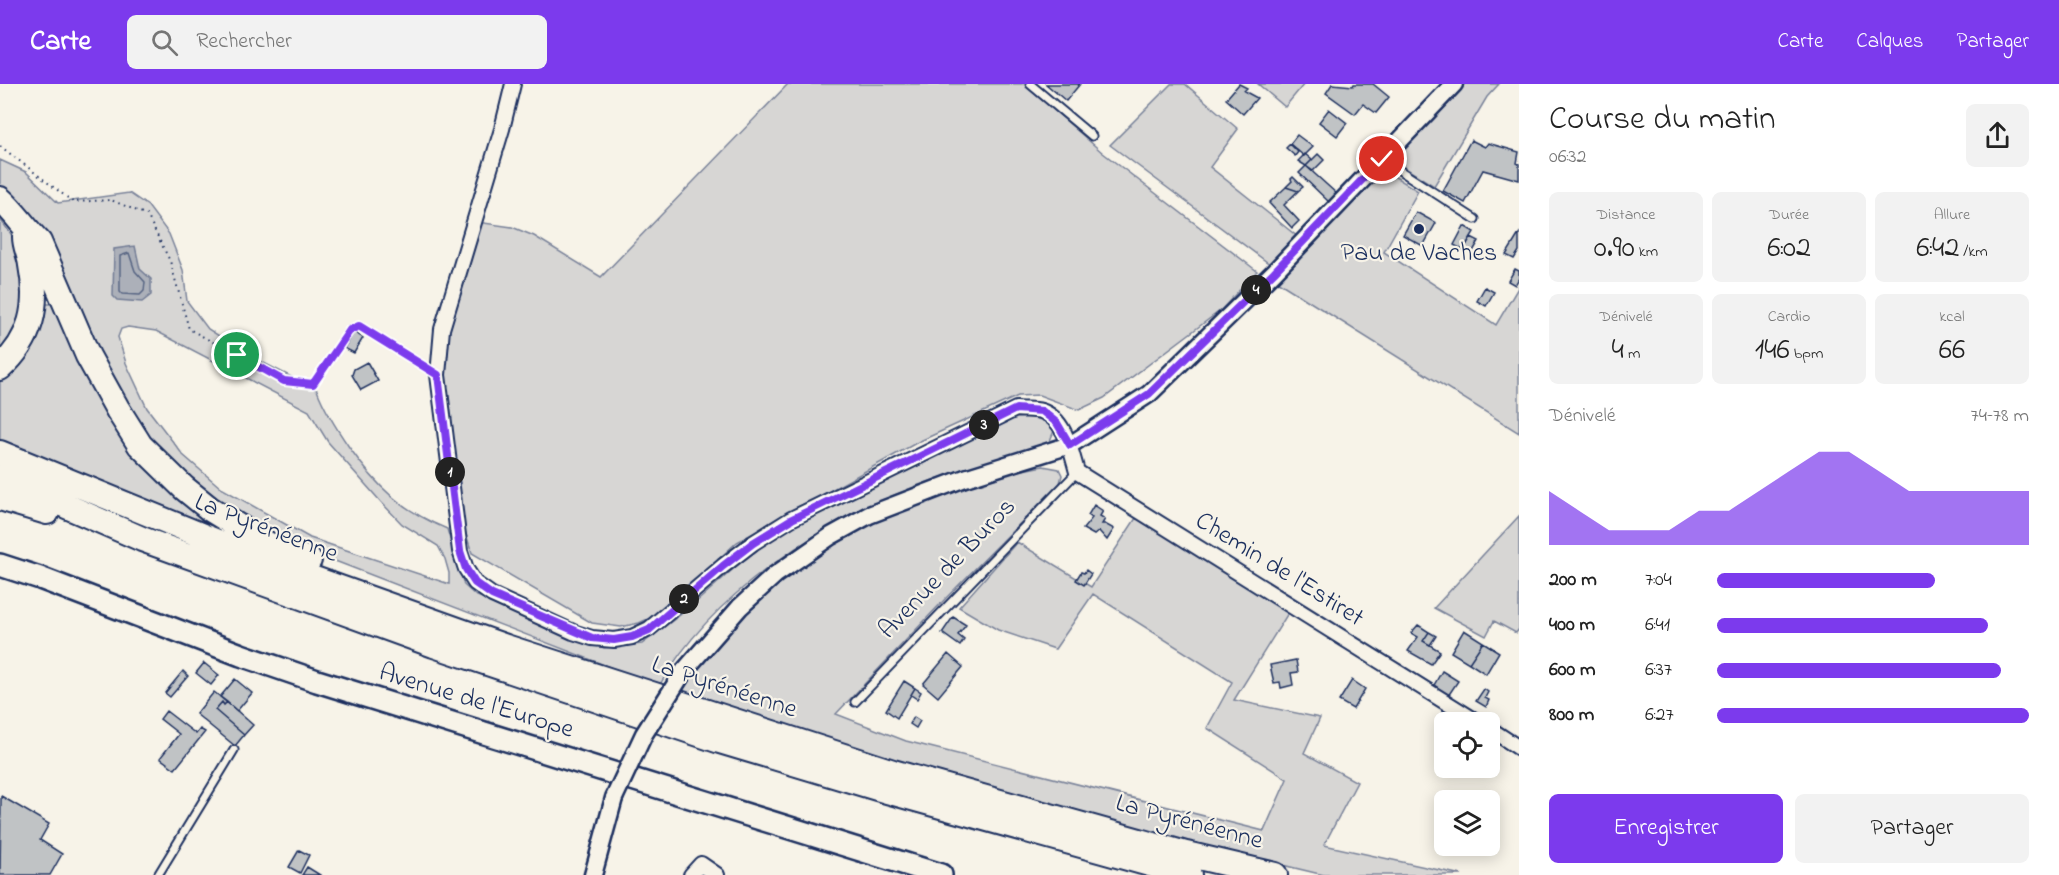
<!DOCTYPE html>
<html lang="fr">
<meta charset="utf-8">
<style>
:root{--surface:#fff;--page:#f2f2f2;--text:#222;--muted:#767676;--accent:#7c3aed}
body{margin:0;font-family:"Indie Flower",sans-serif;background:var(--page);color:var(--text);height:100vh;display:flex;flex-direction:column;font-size:22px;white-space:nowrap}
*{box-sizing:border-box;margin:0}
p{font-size:20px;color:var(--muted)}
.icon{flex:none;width:33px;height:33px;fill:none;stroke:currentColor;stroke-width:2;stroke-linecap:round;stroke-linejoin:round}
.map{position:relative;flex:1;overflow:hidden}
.side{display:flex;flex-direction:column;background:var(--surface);width:540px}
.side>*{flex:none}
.buttons{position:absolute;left:1434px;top:628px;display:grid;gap:12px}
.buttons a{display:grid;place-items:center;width:66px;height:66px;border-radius:9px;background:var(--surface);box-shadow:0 3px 15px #0003;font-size:30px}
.pin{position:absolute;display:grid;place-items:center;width:51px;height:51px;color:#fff;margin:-26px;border:3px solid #fff;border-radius:50%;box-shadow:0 2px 6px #0007}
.km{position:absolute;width:30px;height:30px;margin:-15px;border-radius:50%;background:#222;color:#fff;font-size:16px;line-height:30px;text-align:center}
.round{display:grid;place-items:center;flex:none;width:63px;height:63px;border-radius:9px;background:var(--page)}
.headline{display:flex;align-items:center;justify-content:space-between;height:102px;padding:0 30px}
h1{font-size:33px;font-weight:600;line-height:45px}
.metrics{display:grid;grid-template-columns:repeat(3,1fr);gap:9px;height:102px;padding:6px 30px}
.metrics div{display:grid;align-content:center;border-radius:9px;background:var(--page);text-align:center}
.metrics b{font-size:30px;font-weight:600}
.metrics small{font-size:16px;font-weight:400}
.metrics p{font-size:16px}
.chart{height:168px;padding:12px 30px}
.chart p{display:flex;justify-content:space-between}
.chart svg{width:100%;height:108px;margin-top:6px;fill:var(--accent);opacity:.7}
.button{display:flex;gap:12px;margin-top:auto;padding:12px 30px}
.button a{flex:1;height:69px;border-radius:9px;background:var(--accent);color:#fff;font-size:24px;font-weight:600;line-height:69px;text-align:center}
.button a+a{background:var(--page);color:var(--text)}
ul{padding:0 30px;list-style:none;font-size:20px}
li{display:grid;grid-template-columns:96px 72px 1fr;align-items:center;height:45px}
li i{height:15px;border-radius:8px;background:var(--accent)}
header{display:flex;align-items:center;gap:36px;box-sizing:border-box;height:84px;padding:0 30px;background:var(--accent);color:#fff}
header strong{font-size:28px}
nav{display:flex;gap:33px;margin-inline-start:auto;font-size:21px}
.search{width:420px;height:54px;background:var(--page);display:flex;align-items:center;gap:15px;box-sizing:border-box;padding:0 21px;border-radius:9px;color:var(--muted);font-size:22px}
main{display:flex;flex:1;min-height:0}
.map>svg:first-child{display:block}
.green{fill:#d7d6d4;stroke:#798299;stroke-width:1.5;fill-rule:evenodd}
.water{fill:#acb0b9;stroke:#727c95;stroke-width:1.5}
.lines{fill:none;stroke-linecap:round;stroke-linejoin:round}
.shore{stroke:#556382;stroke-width:1.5}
.building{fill:#c0c3c5;stroke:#1b2f5e;stroke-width:1.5}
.service-casing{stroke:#1b2f5e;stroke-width:11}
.minor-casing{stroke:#1b2f5e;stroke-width:18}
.tertiary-casing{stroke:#1b2f5e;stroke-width:21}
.primary-casing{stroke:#1b2f5e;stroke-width:26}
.motorway-casing{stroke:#1b2f5e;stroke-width:28}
.path{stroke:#1b2f5e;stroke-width:2;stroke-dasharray:1.5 4.5;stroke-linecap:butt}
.service{stroke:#f7f3e8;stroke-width:7}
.minor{stroke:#f7f3e8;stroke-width:14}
.tertiary{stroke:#f7f3e8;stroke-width:16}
.primary{stroke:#f7f3e8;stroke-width:21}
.motorway{stroke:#f7f3e8;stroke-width:24}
.tertiary-bridge-casing{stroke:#1b2f5e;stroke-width:21;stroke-linecap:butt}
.tertiary-bridge{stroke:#f7f3e8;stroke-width:16}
.route-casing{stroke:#fff;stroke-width:12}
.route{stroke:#7c3aed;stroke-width:8}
.poi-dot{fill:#1b2f5e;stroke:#f7f3e8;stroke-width:2}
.labels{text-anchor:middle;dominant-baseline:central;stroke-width:4.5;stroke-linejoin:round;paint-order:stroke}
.poi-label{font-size:26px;fill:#1b2f5e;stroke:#f7f3e8}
.street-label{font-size:26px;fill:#1b2f5e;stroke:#f7f3e8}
</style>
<header>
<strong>Carte</strong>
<div class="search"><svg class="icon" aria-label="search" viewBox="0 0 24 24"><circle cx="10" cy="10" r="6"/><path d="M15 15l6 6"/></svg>Rechercher</div>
<nav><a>Carte</a><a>Calques</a><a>Partager</a></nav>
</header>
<main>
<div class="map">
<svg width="1519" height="791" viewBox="0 0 1519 791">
<rect width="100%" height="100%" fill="#f7f3e8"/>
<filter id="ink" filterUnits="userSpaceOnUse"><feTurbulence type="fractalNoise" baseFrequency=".0167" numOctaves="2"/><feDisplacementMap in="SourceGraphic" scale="12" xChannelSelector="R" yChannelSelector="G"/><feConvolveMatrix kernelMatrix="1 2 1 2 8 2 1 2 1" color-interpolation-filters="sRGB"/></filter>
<g filter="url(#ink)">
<path class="green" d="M788,0H1024L1103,69L1257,187L1221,226L1104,314L1079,326L1039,311L1018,312L918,358L737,458L659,530L639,539L621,543L592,539L472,469L464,444L445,286V261L477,138L512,143L534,152L601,193Z
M1171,0H1185L1238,45L1210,83L1298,153L1271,181L1110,61Z
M1258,0H1304L1285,23Z
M1462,0H1499L1487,13L1434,102L1391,75Z
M0,76L26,88L58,119L129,109L148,122L169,150L183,186L187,217L208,245L252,273L317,306C325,327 336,344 349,363C377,403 401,426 447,445L464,501L475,511L604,564L642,560L693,521L759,462L793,441L1019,330C1034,332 1048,332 1054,347L1049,359C1005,374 958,386 914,403C817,441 712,510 659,602L304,465L230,430L147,360L18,116L0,102ZM128,243L156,247L309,327L328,358L381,418L402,440L438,462L445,475L449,489V500L310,454L221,404L183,371L147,324L126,279L118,253L121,245Z
M1384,86L1418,107L1384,168L1496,241L1519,202V349L1275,196Z
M0,135L11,150L19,168L25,197L19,246L0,276Z
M41,220H57L65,240L205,431L197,440L0,358V291Z
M1043,382L1059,385L1062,391L1060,399L946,514L836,630L906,657L1264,747L1287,695L1207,644L1232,598L1093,510L1055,565L998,546L959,523L1017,458L1091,503L1136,434L1290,526L1234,616L1320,634L1304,669L1357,698L1324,761L1462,791H1324L1203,762L857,665L679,609C695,585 714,564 734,542C743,532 751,520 761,512C841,444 941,401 1043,382Z
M1519,432V545L1516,549L1494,537L1486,552L1434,524Z"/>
<path class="water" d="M135,162L140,185L151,195V211L142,218L117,216L113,212L114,165Z"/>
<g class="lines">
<path class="shore" d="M129,169L135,187L145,198L144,207L140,211L122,210L120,208V172Z"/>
</g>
<path class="building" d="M1046,0H1080L1066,17Z
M1239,0L1247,4L1244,7L1257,14L1243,30L1226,15Z
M1332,0L1353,2L1354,0H1373L1389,13L1376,29L1363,20L1355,30L1326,9Z
M1329,25L1347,39L1337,52L1319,38Z
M1297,51L1313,63L1304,72L1290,60Z
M1471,56L1485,63L1488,59L1519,68L1517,79L1519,80V96L1483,86L1465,119L1443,107Z
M1290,60L1298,68L1295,72L1286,64Z
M1305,70L1312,76L1306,82L1298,77Z
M1318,70L1324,76L1313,87L1306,82Z
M1306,82L1337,110L1329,118L1299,89Z
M1293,93L1303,103L1298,107L1286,103L1292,97L1291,95Z
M1286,103L1298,107L1284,121L1299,137L1292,144L1269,119Z
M1416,128L1436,139L1423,162L1403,151Z
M1464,142L1474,148L1463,166L1454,161Z
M1519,150V167L1514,175L1506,171Z
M1471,153L1479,157L1472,169L1464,165Z
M1515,185L1519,187V194L1515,201L1508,197Z
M1485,203L1494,208L1486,222L1477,217Z
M354,248L363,254L354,269L344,264Z
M367,278L378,297L361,306L352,291L354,285Z
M1094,421L1103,427L1100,432L1105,435L1102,440H1105L1114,445L1107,456L1099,447L1094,451L1083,445L1092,434L1088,431Z
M1086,486L1091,490L1084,501L1076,496L1081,488L1084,489Z
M953,533L966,541L958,551L964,556L960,562L942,549Z
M1418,541L1429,548L1423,557L1440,567L1431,580L1408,567L1418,553L1411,549Z
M1464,546L1483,558L1469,579L1451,568Z
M1429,548L1436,552L1430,561L1423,557Z
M1483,558L1499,568L1486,590L1469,579Z
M948,570L963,583L938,613L923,600Z
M1296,576L1298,588L1291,589L1293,601L1281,604L1280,598L1274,599L1270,581Z
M204,579L219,591L211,601L196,589Z
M183,587L188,592L170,613L165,609Z
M1442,587L1458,597L1448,612L1433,603Z
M235,595L252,609L237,627L220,613Z
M1352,596L1365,605L1353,625L1339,617Z
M904,597L915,604L897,634L886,626Z
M915,604L921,608L917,615L911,611Z
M1484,605L1488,608L1485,614L1489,616L1486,623L1476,617Z
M214,608L227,618L224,621L222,618L215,626L244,651L235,662L196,630Z
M222,618L224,621L227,618L253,641L244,651L215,626Z
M166,627L196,650L200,645L205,648L175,685L160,674L179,650L160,635Z
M914,633L920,637L916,644L910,640Z
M1,712L49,740L40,756L62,770L50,791H0Z
M299,766L309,771L300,789L289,783Z
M307,783L320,791H302Z"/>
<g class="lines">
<defs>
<path id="service" d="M1030,0L1092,52
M1382,75L1475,135
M855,618L1077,388
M158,791L234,666"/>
<path id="minor" d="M513,0L502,45L442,245L438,291L460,467L466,485L475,499L492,511L573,548L592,554L614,556L632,553L649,545L723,482L753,459L791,435L1016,325C1024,326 1034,325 1041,327C1065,334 1071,367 1077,388L1479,639
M1490,645L1519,664
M691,791L701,780L717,791"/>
<path id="tertiary" d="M684,587L740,523L775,491L831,452L869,431L965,394L1070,361L1149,310L1274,188L1454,0
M593,791L614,714"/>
<path id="primary" d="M0,481L40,494L241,571L317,597L941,791"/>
<path id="motorway" d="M0,115C15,128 25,145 39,158L88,272L118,326L140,361L184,404L210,425L267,460L309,476
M0,284C32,255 39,222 31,181C30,171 25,163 25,153
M0,369L264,477L506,563L893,688L1186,770L1275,791
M0,393L142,455L434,561L720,657L887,707L1189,791
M0,414L47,428"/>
</defs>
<use href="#service" class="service-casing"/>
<use href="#minor" class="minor-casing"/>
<use href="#tertiary" class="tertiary-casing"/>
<use href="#primary" class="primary-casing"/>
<use href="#motorway" class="motorway-casing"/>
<path class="path" d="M0,62L73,118L111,116L147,131L170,177L189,245L284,297L313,299L350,246L359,241L425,283"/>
<use href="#service" class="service"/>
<use href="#minor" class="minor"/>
<use href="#tertiary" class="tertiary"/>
<use href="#primary" class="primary"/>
<use href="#motorway" class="motorway"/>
<defs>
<path id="tertiary-bridge" d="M614,714L644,650L684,587"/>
</defs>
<use href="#tertiary-bridge" class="tertiary-bridge-casing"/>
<use href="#tertiary-bridge" class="tertiary-bridge"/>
</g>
</g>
<g class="lines" filter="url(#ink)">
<defs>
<path id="route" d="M237,271L284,297L313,300L350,246L359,242L438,291L460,467L466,485L475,499L492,511L592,554L614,556L632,553L649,546L723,482L753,459L792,435L1016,325L1042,327L1057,339L1070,361L1149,310L1274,188L1382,75"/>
</defs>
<use href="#route" class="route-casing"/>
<use href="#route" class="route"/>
</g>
<circle class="poi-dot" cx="1419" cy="145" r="6"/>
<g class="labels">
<g class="poi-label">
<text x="1419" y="170">Pau de Vaches</text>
</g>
<g class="street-label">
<text transform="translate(266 445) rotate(21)">La Pyrénéenne</text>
<text transform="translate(948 485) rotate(-46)">Avenue de Buros</text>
<text transform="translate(1279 486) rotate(32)">Chemin de l'Estiret</text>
<text transform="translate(724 604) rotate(18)">La Pyrénéenne</text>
<text transform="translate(476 618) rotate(17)">Avenue de l'Europe</text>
<text transform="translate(1189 739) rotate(15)">La Pyrénéenne</text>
</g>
</g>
</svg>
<div class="buttons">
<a><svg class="icon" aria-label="locate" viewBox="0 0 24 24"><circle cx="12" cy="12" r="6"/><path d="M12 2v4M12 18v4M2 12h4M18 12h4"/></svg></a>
<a><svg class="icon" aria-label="layers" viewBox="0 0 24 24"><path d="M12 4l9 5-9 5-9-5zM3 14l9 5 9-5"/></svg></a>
</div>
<div class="pin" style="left:237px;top:271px;background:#1e9e55"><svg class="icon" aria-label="arrive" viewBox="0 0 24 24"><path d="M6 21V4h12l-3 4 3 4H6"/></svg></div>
<div class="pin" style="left:1382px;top:75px;background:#d93025"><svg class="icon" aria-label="check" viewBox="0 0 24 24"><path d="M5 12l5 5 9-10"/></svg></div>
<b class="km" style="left:450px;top:388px">1</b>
<b class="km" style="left:684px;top:515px">2</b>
<b class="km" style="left:984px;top:341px">3</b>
<b class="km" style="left:1256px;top:206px">4</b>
</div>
<section class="side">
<div class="headline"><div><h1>Course du matin</h1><p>06:32</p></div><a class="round"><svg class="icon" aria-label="share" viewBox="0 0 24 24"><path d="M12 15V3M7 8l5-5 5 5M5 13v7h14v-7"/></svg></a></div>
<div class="metrics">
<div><p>Distance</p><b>0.90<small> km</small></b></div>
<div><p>Durée</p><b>6:02</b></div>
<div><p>Allure</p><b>6:42<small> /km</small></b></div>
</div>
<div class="metrics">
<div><p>Dénivelé</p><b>4<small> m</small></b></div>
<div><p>Cardio</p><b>146<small> bpm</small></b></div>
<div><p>kcal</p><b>66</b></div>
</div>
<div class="chart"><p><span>Dénivelé</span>74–78 m</p>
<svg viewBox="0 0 160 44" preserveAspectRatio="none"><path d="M0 44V22L10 30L20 38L30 38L40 38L50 30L60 30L70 22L80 14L90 6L100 6L110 14L120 22L130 22L140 22L150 22L160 22V44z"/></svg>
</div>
<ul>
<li><b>200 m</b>7:04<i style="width:70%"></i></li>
<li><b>400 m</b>6:41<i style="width:87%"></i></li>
<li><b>600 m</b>6:37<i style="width:91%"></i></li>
<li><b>800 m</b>6:27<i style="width:100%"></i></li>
</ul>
<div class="button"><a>Enregistrer</a><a>Partager</a></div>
</section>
</main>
